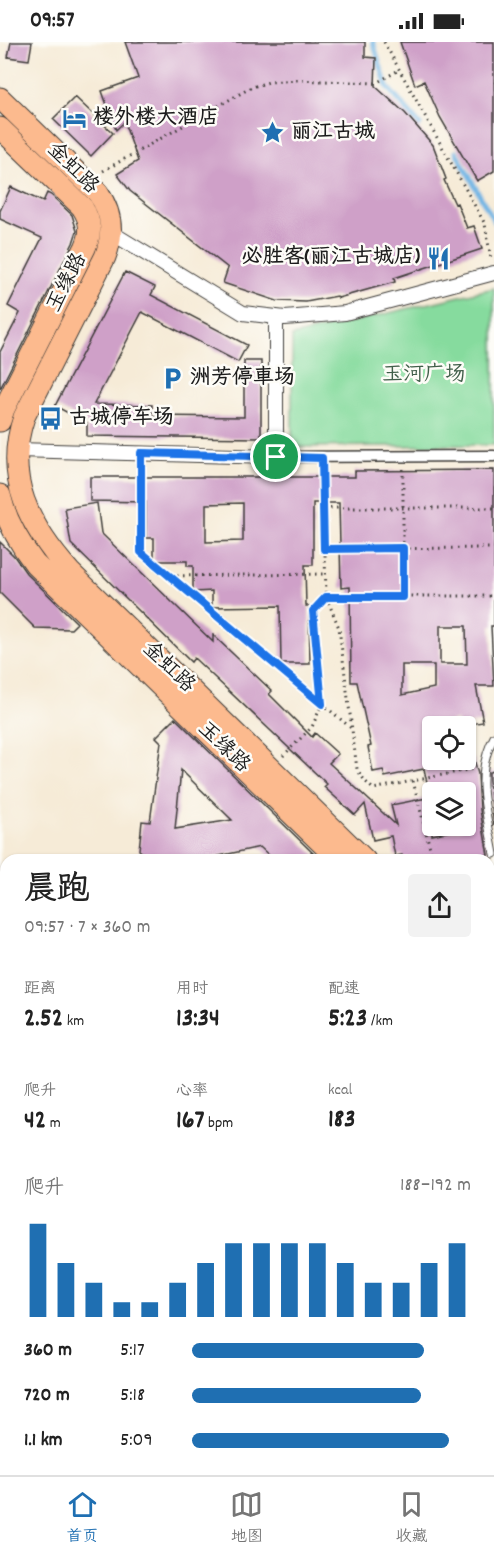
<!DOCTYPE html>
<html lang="zh">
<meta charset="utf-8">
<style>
:root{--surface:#fff;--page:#f2f2f2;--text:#222;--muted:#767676;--line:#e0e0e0;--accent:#1f6fb2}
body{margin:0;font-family:Dekko,"LXGW WenKai TC",sans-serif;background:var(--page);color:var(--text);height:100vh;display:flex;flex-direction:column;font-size:22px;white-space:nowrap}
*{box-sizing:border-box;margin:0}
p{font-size:20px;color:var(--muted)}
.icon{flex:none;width:33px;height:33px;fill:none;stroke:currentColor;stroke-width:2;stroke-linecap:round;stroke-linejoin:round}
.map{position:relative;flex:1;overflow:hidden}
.sheet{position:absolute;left:0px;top:812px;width:495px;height:622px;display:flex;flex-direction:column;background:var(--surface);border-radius:18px 18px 0 0;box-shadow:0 2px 4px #0004}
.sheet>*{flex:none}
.controls{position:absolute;left:422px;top:674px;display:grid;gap:12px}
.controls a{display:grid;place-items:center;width:54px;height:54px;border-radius:6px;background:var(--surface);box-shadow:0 2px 4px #0004;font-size:30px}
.pin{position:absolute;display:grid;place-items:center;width:51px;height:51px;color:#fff;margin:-26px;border:3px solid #fff;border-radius:50%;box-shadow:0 2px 6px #0007}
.round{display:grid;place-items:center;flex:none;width:63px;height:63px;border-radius:6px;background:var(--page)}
.overview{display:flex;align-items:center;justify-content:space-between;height:102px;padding:0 24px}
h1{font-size:33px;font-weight:800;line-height:45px}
.stats{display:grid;grid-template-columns:repeat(3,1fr);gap:9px;height:102px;padding:6px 24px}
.stats div{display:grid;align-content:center}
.stats b{font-size:26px;font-weight:800}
.stats small{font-size:16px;font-weight:400}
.stats p{font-size:16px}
.chart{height:168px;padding:12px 24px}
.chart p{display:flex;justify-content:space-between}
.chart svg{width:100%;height:108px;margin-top:6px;stroke:var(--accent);stroke-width:6}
ul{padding:0 24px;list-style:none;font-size:20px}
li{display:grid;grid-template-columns:96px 72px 1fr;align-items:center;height:45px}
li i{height:15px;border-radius:8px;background:var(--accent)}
.status{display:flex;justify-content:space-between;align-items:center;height:42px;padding:0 30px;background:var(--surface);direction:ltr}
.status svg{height:16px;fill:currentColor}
.dock{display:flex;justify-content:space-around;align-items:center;height:84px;border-top:2px solid var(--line);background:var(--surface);font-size:16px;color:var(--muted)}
.dock a{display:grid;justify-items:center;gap:3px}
.dock .selected{color:var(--accent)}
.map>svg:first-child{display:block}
.green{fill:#86db9e;stroke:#517c5d;stroke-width:1.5}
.forest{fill:#6cbb85;stroke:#446c50;stroke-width:1.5}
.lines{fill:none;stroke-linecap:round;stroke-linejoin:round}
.stream{stroke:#6eb4e4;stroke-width:5}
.building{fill:#cfa0c8;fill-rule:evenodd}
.service-casing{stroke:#3d3b38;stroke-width:9}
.pedestrian-casing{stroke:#3d3b38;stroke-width:13}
.minor-casing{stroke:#3d3b38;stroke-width:16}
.primary-casing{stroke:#3d3b38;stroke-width:23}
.path{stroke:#3d3b38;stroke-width:3;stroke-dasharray:1.5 4.5;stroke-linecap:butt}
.service{stroke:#fff;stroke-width:7}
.pedestrian{stroke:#fff;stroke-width:10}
.minor{stroke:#fff;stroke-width:14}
.primary{stroke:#fcba8e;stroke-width:21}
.route-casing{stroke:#fff;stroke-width:12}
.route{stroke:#1a73e8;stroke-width:8}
.labels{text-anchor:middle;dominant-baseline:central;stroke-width:5;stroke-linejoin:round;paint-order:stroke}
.poi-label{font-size:21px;font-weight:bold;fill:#1c1c1c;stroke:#fdfcf7;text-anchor:start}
.street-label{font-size:21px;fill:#1c1c1c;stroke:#fdfcf7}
.park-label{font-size:21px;fill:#415f4a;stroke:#fdfcf7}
</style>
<div class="status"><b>09:57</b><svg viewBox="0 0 49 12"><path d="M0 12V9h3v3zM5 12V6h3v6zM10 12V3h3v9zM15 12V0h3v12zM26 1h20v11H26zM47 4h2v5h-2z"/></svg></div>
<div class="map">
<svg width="494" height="1433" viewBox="0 0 494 1433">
<rect width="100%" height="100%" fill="#fdfcf7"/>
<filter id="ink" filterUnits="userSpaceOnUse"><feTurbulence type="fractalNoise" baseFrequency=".0167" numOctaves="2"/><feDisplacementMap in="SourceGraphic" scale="12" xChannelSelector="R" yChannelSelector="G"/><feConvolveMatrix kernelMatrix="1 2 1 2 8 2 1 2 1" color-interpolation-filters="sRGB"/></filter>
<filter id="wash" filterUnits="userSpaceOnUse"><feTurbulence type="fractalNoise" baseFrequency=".008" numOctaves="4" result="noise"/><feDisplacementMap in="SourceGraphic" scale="24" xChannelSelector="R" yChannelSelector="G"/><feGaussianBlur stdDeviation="1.35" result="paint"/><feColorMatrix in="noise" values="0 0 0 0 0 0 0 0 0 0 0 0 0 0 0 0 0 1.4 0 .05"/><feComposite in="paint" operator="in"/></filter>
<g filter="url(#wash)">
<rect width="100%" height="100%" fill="#f6ebd7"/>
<path class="green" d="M494,246V403L292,405V294Z"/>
<path class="forest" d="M494,1350V1433H393L392,1428H489V1369H494Z"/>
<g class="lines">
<path class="stream" d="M373,0L387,45L420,83
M456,110L494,179"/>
</g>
<g id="blocks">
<path class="building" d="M11,0H32L29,18L8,15Z
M125,0H365V15L376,16L375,44L405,71L433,103L446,137L444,138L455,162L457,161L467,186L474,184L482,207L394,236L395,240L338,256L337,254L306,260L277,259L223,241L228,226L130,149L117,132L138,119L124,80L116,88L102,49L138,36Z
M400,0H494V129L477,139L440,75L424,39L415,43Z
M75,55L113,91L91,114L53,77Z
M11,145L43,160L47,151L51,153L72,173L77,189L73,201L0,347V310L20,271L8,264L42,196L0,177V169Z
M125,230L155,245L151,253L247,303L238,320L142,270L94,362L152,363V374L244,375V319H261V396L87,394V381L55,364Z
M494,428V584H491L494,644H476L483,680L458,684L457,678L432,683V717H474L478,732L480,768L488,813L467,818H403L402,813L395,814L391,794L373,798L365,762L355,773L324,745L327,742L194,616L191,620L71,502L65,466L97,461L101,491L213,600V593L272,649L269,652L312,695L315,691L338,712L329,721L396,783L391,763L432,755V793L465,786V750H429L424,727L385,735L383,728L373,730L368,705L371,704L357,640H351L350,545L341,546L339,461H313V523H305L306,564H309L310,622H281L280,564L212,565V549L193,550V524H187V519H154V496H146V460L90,459V435H355V429ZM243,461V499L206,500V462ZM440,584H466L467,622H440ZM402,623H434V646L402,653Z
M0,500L14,514L26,531L77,581L71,587L35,586L0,551Z
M175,676L320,818H274L260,805L201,818H152L139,808L142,779L150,780L161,700L156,695ZM181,728L232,778L175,787Z
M494,729V783L489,738V730Z"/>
</g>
</g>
<g filter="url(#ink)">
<use href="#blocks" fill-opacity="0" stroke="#3d3b38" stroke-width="1.5"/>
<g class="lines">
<defs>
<path id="service" d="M494,695C473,734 487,771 494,812
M0,1190L6,1202
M377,1433L379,1428"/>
<path id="pedestrian" d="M276,415L494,414"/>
<path id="minor" d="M112,191L243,271L285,276L345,271L494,231
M17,408L276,415V275
M0,981L6,980
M489,1182L494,1180
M0,1249L6,1245
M0,1346L6,1342"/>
<path id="primary" d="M0,56L98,151C113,172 114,192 105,215L24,375C3,436 30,485 70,530L365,818
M0,86L82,165C91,179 92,191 85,206L4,367L0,379
M0,453C6,479 19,501 35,522L339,818
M489,927L494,929
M489,946L494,947"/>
</defs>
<use href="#service" class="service-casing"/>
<use href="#pedestrian" class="pedestrian-casing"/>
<use href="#minor" class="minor-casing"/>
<use href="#primary" class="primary-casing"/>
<path class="path" d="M384,0L485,182L491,217
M103,129L252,45L269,40L297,38L376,41L399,28
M141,427L142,510L351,686
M403,427V555
M323,429L326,554L339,586L357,727L365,739L373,747L472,727
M324,466H494
M325,507L494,506
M171,534L325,532
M283,714L312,685L322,662L313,569L326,554H494
M413,739L433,818"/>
<use href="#service" class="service"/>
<use href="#pedestrian" class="pedestrian"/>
<use href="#minor" class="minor"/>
<use href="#primary" class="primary"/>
</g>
</g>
<g class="lines" filter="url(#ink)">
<defs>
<path id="route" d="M141,411L322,416L324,507L403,506V555H326L313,569L322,662L141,510Z"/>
</defs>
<use href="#route" class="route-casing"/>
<use href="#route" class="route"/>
</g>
<defs>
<symbol id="hotel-bare" viewBox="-9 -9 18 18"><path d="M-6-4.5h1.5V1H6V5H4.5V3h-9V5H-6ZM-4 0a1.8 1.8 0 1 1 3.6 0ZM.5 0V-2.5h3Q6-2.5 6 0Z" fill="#1f6fb2" stroke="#fdfcf7" stroke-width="2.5" paint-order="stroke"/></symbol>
<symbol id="sight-bare" viewBox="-9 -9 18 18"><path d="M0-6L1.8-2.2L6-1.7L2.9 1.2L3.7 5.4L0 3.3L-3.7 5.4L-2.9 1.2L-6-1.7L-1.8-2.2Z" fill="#1f6fb2" stroke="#fdfcf7" stroke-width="2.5" paint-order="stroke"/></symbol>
<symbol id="restaurant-bare" viewBox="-9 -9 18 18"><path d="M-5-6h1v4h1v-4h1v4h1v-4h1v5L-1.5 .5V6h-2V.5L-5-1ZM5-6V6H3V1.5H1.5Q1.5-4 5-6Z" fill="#1f6fb2" stroke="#fdfcf7" stroke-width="2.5" paint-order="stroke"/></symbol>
<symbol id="parking-bare" viewBox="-9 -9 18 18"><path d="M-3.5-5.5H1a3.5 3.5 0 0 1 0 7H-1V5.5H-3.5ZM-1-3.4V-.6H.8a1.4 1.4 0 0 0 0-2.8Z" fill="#1f6fb2" stroke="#fdfcf7" stroke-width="2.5" paint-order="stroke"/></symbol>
<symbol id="bus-bare" viewBox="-9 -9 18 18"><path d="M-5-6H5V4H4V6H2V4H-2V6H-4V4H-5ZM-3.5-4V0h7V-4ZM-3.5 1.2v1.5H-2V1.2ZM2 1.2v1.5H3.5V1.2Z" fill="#1f6fb2" stroke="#fdfcf7" stroke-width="2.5" paint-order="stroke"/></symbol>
</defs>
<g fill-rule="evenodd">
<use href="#hotel-bare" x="58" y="60" width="33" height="33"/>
<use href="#sight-bare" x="256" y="74" width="33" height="33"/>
<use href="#restaurant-bare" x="422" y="200" width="33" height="33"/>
<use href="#parking-bare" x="156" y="320" width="33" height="33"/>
<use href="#bus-bare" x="34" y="360" width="33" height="33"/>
</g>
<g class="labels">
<g class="poi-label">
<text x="93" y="77">楼外楼大酒店</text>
<text x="291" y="91">丽江古城</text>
<text x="420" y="216" text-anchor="end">必胜客(丽江古城店)</text>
<text x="190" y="337">洲芳停車场</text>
<text x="69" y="377">古城停车场</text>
</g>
<g class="street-label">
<text transform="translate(72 127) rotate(45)">金虹路</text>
<text transform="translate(68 241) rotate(-63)">玉缘路</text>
<text transform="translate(168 626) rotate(44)">金虹路</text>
<text transform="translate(223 706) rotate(44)">玉缘路</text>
</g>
<g class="park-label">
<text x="424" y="334">玉河广场</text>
</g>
</g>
</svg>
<div class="controls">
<a><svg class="icon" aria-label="locate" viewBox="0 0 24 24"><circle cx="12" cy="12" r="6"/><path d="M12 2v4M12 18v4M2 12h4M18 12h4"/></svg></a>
<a><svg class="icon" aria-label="layers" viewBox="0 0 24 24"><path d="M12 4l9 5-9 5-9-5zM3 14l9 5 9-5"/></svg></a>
</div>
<div class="pin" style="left:276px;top:415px;background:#1e9e55"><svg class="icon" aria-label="arrive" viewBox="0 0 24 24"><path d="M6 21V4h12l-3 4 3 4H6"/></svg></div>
<section class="sheet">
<div class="overview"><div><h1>晨跑</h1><p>09:57 · 7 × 360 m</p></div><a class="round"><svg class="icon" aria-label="share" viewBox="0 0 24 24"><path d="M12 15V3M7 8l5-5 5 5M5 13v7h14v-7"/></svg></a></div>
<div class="stats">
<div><p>距离</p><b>2.52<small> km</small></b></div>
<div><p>用时</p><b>13:34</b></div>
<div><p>配速</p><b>5:23<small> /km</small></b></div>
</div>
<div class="stats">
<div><p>爬升</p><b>42<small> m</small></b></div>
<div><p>心率</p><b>167<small> bpm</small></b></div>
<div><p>kcal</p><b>183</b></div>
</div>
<div class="chart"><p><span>爬升</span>188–192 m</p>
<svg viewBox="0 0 160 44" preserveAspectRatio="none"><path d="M5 44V6M15 44V22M25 44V30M35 44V38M45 44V38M55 44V30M65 44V22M75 44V14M85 44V14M95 44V14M105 44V14M115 44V22M125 44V30M135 44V30M145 44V22M155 44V14"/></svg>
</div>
<ul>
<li><b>360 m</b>5:17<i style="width:83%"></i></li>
<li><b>720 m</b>5:18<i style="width:82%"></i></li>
<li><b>1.1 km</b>5:09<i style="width:92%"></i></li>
</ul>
</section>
</div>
<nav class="dock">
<a class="selected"><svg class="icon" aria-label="home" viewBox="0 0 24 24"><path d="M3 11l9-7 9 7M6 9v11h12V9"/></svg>首页</a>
<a><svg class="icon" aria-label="map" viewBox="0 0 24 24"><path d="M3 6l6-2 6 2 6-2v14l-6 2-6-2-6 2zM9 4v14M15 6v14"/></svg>地图</a>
<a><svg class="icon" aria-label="saved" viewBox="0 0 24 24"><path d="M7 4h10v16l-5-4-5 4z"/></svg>收藏</a>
</nav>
